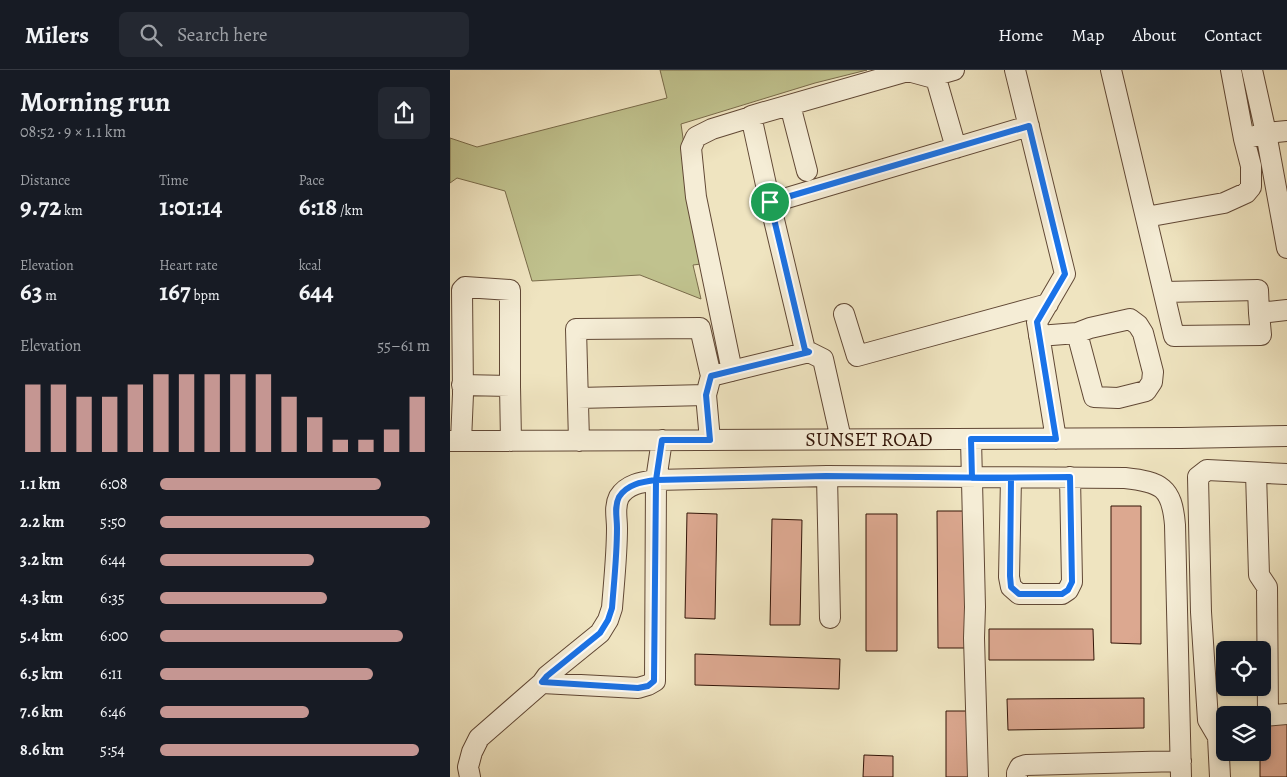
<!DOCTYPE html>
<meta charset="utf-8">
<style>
:root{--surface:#171b24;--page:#242831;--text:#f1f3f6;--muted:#9ea1a6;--line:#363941;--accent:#c59692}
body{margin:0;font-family:Alegreya,serif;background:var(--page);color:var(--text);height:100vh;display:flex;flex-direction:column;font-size:19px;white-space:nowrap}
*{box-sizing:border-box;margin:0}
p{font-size:16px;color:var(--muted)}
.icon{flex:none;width:28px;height:28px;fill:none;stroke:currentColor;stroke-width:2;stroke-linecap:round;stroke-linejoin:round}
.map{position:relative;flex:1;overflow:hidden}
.details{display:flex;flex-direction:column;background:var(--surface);width:450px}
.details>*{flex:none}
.controls{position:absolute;left:766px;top:571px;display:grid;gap:10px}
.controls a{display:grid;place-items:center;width:55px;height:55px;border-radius:8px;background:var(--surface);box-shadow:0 2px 8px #0003;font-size:25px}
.pin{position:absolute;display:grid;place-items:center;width:42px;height:42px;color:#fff;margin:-21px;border:2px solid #fff;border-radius:50%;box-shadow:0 1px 5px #0007}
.round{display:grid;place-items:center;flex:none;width:52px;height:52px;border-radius:8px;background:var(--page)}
.overview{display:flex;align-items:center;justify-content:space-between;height:85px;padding:0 20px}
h1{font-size:28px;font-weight:600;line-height:38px}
.metrics{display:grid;grid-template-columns:repeat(3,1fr);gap:8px;height:85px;padding:5px 20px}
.metrics div{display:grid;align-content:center}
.metrics b{font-size:25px;font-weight:600}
.metrics small{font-size:14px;font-weight:400}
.metrics p{font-size:14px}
.chart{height:140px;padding:10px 20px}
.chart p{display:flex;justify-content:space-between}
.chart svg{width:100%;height:90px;margin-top:5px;stroke:var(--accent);stroke-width:6}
ul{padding:0 20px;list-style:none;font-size:16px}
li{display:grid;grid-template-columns:80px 60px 1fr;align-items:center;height:38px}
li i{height:12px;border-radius:6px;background:var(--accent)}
header{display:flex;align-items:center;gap:30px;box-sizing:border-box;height:70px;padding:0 25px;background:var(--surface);border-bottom:1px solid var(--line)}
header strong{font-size:24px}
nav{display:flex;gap:28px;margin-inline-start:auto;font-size:18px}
.search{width:350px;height:45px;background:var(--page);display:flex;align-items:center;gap:12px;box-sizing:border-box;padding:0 18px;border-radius:8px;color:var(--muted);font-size:19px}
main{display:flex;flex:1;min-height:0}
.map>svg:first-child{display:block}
.green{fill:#c0c28e;stroke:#796b4a}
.building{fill:#dca890;stroke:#321407}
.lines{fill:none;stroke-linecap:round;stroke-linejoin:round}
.minor-casing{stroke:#614835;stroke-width:22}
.minor{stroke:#f5edd6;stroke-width:20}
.route-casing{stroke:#fff;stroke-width:10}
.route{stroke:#1a73e8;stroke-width:6}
.labels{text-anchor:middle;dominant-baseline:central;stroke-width:4.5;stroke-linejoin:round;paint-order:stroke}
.street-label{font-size:20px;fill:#321407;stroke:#f5edd6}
</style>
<header>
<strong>Milers</strong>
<div class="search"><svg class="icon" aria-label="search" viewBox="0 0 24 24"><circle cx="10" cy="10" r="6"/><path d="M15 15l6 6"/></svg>Search here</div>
<nav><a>Home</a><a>Map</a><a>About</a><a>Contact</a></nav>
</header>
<main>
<section class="details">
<div class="overview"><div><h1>Morning run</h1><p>08:52 · 9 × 1.1 km</p></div><a class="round"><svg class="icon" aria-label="share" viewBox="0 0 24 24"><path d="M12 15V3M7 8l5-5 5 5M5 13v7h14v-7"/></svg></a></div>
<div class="metrics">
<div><p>Distance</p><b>9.72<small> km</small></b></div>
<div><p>Time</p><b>1:01:14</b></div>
<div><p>Pace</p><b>6:18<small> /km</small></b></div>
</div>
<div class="metrics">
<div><p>Elevation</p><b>63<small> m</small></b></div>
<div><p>Heart rate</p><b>167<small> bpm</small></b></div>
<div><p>kcal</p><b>644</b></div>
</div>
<div class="chart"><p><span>Elevation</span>55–61 m</p>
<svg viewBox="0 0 160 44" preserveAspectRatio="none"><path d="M5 44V11M15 44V11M25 44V17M35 44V17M45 44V11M55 44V6M65 44V6M75 44V6M85 44V6M95 44V6M105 44V17M115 44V27M125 44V38M135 44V38M145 44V33M155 44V17"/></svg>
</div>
<ul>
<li><b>1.1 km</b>6:08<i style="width:82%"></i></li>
<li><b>2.2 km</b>5:50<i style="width:100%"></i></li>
<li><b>3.2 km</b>6:44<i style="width:57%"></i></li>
<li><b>4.3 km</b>6:35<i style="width:62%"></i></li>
<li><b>5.4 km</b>6:00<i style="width:90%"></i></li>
<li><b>6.5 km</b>6:11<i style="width:79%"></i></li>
<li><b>7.6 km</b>6:46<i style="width:55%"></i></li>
<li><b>8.6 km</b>5:54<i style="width:96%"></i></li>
</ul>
</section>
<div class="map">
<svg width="837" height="707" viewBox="0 0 837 707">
<rect width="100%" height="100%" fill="#efe4c0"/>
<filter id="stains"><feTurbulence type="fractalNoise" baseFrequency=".004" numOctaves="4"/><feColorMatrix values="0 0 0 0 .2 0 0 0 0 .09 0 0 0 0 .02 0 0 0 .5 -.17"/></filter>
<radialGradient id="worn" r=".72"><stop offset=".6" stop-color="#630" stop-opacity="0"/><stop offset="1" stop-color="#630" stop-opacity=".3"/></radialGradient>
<path class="green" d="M210,0H417L365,13L231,54L251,194L243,195L251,229L190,205L82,211L55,121L7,108L0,113V68L27,77L217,28Z"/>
<path class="building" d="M661,436H691V574L661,573Z
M487,441H518L519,578H488Z
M237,443L267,444L265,549L235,548Z
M416,444H447V581H416Z
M322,449L352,450L350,555H320Z
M539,559H643L644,590H539Z
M245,584L390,589L389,619L245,615Z
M694,628V658L558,660L557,629Z
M496,641H526L527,707H496Z
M812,654H837V707H810V682H812Z
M414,685L443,686V707H413Z"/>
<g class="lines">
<defs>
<path id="minor" d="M565,0L615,204L587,252L606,369
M661,0L724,266L811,265L809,243L837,240
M781,0L794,69L816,63L837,61
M802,0L816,63L837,178
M485,5L506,78
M340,35L357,101
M320,133L301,46L458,1L480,7L504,0
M696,147L774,133L796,123L801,117V96L794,69
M714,222L808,220L809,243
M394,244L407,286L598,234
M589,266L627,263L644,327L668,328L696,321L702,312L703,302L693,263L688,255L680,249L640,258L627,263
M282,301L246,127L241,78L246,67L262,59L301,47
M12,315L60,316
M128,328L256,325
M391,369L373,289L355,280L320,133L579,56
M521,369L525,537L524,568L528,707
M260,370L256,325L261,306L359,282
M0,371L731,368L837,366
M11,371L13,324L12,220L15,217L60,220V316L61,371
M129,371L126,259L250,258L261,306
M806,403L809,505L817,517L818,645
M377,406L380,548
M561,408L559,507L561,517L569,524H612L618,520L622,512L620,407
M92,613L188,618L198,615L205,611L206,410L212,370
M812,646L837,644
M20,707L18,697L22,682L29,668L92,613L97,606L150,563L158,550L162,538C164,512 167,484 167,458C167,447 164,437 169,427C177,414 192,412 206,410L377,406L675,408C711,412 722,417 725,455L731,707
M567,707V703L570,697L576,695L731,691
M770,707L768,667L758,650L751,542L748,407L757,400L837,404"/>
</defs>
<use href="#minor" class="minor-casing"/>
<use href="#minor" class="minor"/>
</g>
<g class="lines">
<defs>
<path id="route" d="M320,132L355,280L359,282L261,306L256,325L260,370H212L206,410C192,412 177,414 169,427C164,437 167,447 167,458C167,485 164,512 162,538L158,550L150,563L97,606L92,612L188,618L198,616L204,611L206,410L376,406L561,408L560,506L561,517L569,524H612L618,520L622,512L620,407L522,408L521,369H606L587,252L615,204L579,56L320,132"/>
</defs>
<use href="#route" class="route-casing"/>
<use href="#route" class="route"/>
</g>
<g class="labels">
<g class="street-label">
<text x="419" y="369">SUNSET ROAD</text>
</g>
</g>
<rect width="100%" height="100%" filter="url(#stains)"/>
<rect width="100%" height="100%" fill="url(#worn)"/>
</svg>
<div class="controls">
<a><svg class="icon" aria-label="locate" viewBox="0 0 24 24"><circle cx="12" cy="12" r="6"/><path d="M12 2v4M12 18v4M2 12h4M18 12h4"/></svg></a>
<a><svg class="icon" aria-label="layers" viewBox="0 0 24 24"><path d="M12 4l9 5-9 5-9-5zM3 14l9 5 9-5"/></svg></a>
</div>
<div class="pin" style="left:320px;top:132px;background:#1e9e55"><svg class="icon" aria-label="arrive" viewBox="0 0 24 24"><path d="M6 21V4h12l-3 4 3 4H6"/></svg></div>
</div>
</main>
